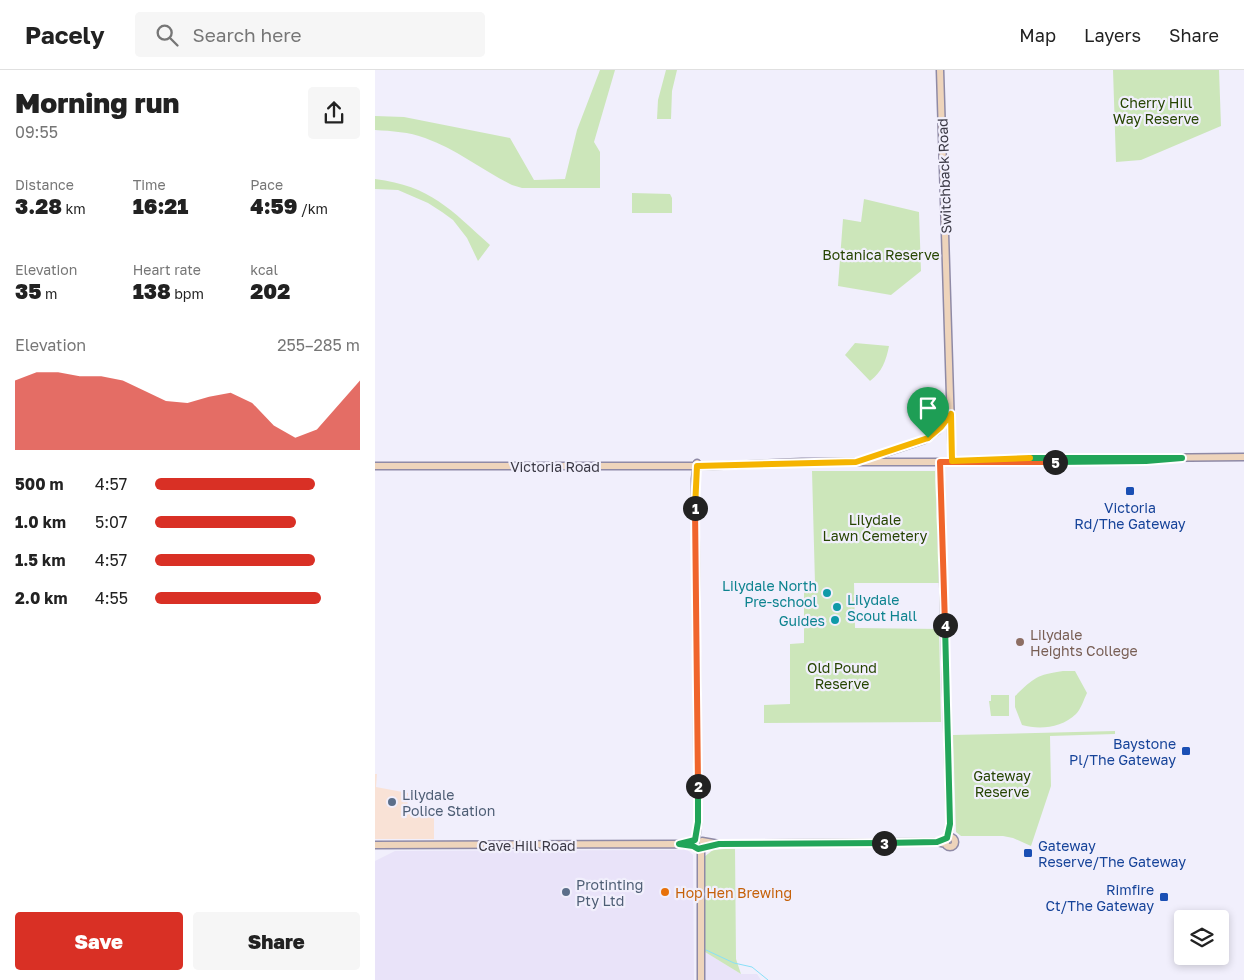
<!DOCTYPE html>
<meta charset="utf-8">
<style>
:root{--surface:#fff;--page:#f6f6f6;--text:#222;--muted:#767676;--line:#e0e0e0;--accent:#d93025}
body{margin:0;font-family:"Golos Text",sans-serif;background:var(--page);color:var(--text);height:100vh;display:flex;flex-direction:column;font-size:19px;white-space:nowrap}
*{box-sizing:border-box;margin:0}
p{font-size:16px;color:var(--muted)}
.icon{flex:none;width:28px;height:28px;fill:none;stroke:currentColor;stroke-width:2;stroke-linecap:round;stroke-linejoin:round}
.map{position:relative;flex:1;overflow:hidden}
.panel{display:flex;flex-direction:column;background:var(--surface);width:375px}
.panel>*{flex:none}
.tools{position:absolute;left:799px;top:840px;display:grid;gap:10px}
.tools a{display:grid;place-items:center;width:55px;height:55px;border-radius:5px;background:var(--surface);box-shadow:0 2px 8px #0003;font-size:25px}
.pin{position:absolute;display:grid;place-items:center;width:42px;height:42px;color:#fff;margin:-51px -21px;border-radius:50% 50% 50% 0;rotate:-45deg;box-shadow:0 0 5px #0007}
.pin .icon{rotate:45deg}
.km{position:absolute;width:25px;height:25px;margin:-12px;border-radius:50%;background:#222;color:#fff;font-size:14px;line-height:25px;text-align:center}
.round{display:grid;place-items:center;flex:none;width:52px;height:52px;border-radius:5px;background:var(--page)}
.head{display:flex;align-items:center;justify-content:space-between;height:85px;padding:0 15px}
h1{font-size:28px;font-weight:800;line-height:38px}
.stats{display:grid;grid-template-columns:repeat(3,1fr);gap:8px;height:85px;padding:5px 15px}
.stats div{display:grid;align-content:center}
.stats b{font-size:21px;font-weight:800}
.stats small{font-size:14px;font-weight:400}
.stats p{font-size:14px}
.chart{height:140px;padding:10px 15px}
.chart p{display:flex;justify-content:space-between}
.chart svg{width:100%;height:90px;margin-top:5px;fill:var(--accent);opacity:.7}
.action{display:flex;gap:10px;margin-top:auto;padding:10px 15px}
.action a{flex:1;height:58px;border-radius:5px;background:var(--accent);color:#fff;font-size:20px;font-weight:800;line-height:58px;text-align:center}
.action a+a{background:var(--page);color:var(--text)}
ul{padding:0 15px;list-style:none;font-size:16px}
li{display:grid;grid-template-columns:80px 60px 1fr;align-items:center;height:38px}
li i{height:12px;border-radius:6px;background:var(--accent)}
header{display:flex;align-items:center;gap:30px;box-sizing:border-box;height:70px;padding:0 25px;background:var(--surface);border-bottom:1px solid var(--line)}
header strong{font-size:24px}
nav{display:flex;gap:28px;margin-inline-start:auto;font-size:18px}
.search{width:350px;height:45px;background:var(--page);display:flex;align-items:center;gap:12px;box-sizing:border-box;padding:0 18px;border-radius:5px;color:var(--muted);font-size:19px}
main{display:flex;flex:1;min-height:0}
.map>svg:first-child{display:block}
.commercial{fill:#f9e2d6}
.industrial{fill:#e9e3f9}
.green{fill:#cce6ba}
.lines{fill:none;stroke-linecap:round;stroke-linejoin:round}
.stream{stroke:#89e0f8;stroke-width:1}
.secondary-casing{stroke:#8f8aa6;stroke-width:9}
.secondary{stroke:#eed4bb;stroke-width:6}
.split-1-casing{stroke:#fff;stroke-width:10}
.split-2-casing{stroke:#fff;stroke-width:10}
.split-3-casing{stroke:#fff;stroke-width:10}
.split-4-casing{stroke:#fff;stroke-width:10}
.split-5-casing{stroke:#fff;stroke-width:10}
.split-6-casing{stroke:#fff;stroke-width:10}
.split-7-casing{stroke:#fff;stroke-width:10}
.split-1{stroke:#f5b400;stroke-width:6}
.split-2{stroke:#f0652b;stroke-width:6}
.split-3{stroke:#22a559;stroke-width:6}
.split-4{stroke:#22a559;stroke-width:6}
.split-5{stroke:#f0652b;stroke-width:6}
.split-6{stroke:#22a559;stroke-width:6}
.split-7{stroke:#f5b400;stroke-width:6}
.transit-dot{fill:#1a4fb4;stroke:#f1effc;stroke-width:2}
.culture-dot{fill:#0f9aa8;stroke:#f1effc;stroke-width:2}
.education-dot{fill:#8d6e63;stroke:#f1effc;stroke-width:2}
.service-dot{fill:#5c6f8a;stroke:#f1effc;stroke-width:2}
.food-dot{fill:#e8710a;stroke:#f1effc;stroke-width:2}
.labels{text-anchor:middle;dominant-baseline:central;stroke-width:4.5;stroke-linejoin:round;paint-order:stroke}
.park-label{font-size:14px;fill:#264401;stroke:#f1effc}
.street-label{font-size:14px;fill:#3b3945;stroke:#f1effc}
.transit-label{font-size:14px;fill:#164399;stroke:#f1effc;text-anchor:end}
.culture-label{font-size:14px;fill:#0d838f;stroke:#f1effc;text-anchor:end}
.education-label{font-size:14px;fill:#785e54;stroke:#f1effc;text-anchor:start}
.service-label{font-size:14px;fill:#4e5e75;stroke:#f1effc;text-anchor:start}
.food-label{font-size:14px;fill:#c56008;stroke:#f1effc;text-anchor:start}
</style>
<header>
<strong>Pacely</strong>
<div class="search"><svg class="icon" aria-label="search" viewBox="0 0 24 24"><circle cx="10" cy="10" r="6"/><path d="M15 15l6 6"/></svg>Search here</div>
<nav><a>Map</a><a>Layers</a><a>Share</a></nav>
</header>
<main>
<section class="panel">
<div class="head"><div><h1>Morning run</h1><p>09:55</p></div><a class="round"><svg class="icon" aria-label="share" viewBox="0 0 24 24"><path d="M12 15V3M7 8l5-5 5 5M5 13v7h14v-7"/></svg></a></div>
<div class="stats">
<div><p>Distance</p><b>3.28<small> km</small></b></div>
<div><p>Time</p><b>16:21</b></div>
<div><p>Pace</p><b>4:59<small> /km</small></b></div>
</div>
<div class="stats">
<div><p>Elevation</p><b>35<small> m</small></b></div>
<div><p>Heart rate</p><b>138<small> bpm</small></b></div>
<div><p>kcal</p><b>202</b></div>
</div>
<div class="chart"><p><span>Elevation</span>255–285 m</p>
<svg viewBox="0 0 160 44" preserveAspectRatio="none"><path d="M0 44V10L10 6L20 6L30 8L40 8L50 10L60 15L70 20L80 21L90 18L100 16L110 21L120 32L130 38L140 34L150 22L160 10V44z"/></svg>
</div>
<ul>
<li><b>500 m</b>4:57<i style="width:78%"></i></li>
<li><b>1.0 km</b>5:07<i style="width:69%"></i></li>
<li><b>1.5 km</b>4:57<i style="width:78%"></i></li>
<li><b>2.0 km</b>4:55<i style="width:81%"></i></li>
</ul>
<div class="action"><a>Save</a><a>Share</a></div>
</section>
<div class="map">
<svg width="869" height="910" viewBox="0 0 869 910">
<rect width="100%" height="100%" fill="#f1effc"/>
<path class="commercial" d="M0,704H2L1,717L33,723L32,744H59V769H0Z"/>
<path class="industrial" d="M313,780L318,785L319,910H0V791L20,781Z
M330,882L366,904H382L386,910H330Z"/>
<path class="green" d="M225,0H240L219,72L225,82V118H147L137,115C107,100 81,79 50,68C34,62 17,61 0,60V46L29,47L135,68L159,110L190,109L202,60Z
M291,0H302L297,21L296,49H282L283,30Z
M738,0H844L846,56L766,90L741,92Z
M0,109C56,116 76,140 115,175L103,191L92,168L78,150L67,142L53,133L23,120L0,119Z
M257,123L295,124L297,128V143H257Z
M489,129L544,142L546,201L516,225L463,216L468,149L486,152Z
M480,273L514,276C511,291 507,302 495,311L470,285Z
M437,401H560L564,513H479L480,558L564,559L566,652L389,653V635L415,634V574L429,573V513H440Z
M688,601H700L712,623C709,629 706,639 701,644C687,658 664,660 647,655L640,637V626C659,608 661,605 688,601Z
M616,625H634V646H616L614,631H616Z
M740,661V664L675,666L676,716L656,776L638,768L628,766H586L581,762L578,665Z
M360,778L361,889L366,904L330,882L329,787L338,780Z"/>
<g class="lines">
<path class="stream" d="M331,880L359,893L377,897L393,910"/>
<defs>
<path id="secondary" d="M565,0L577,391
M489,390L549,370L562,361L576,345
M565,392L575,754L572,768
M0,396H337L427,392H565L652,389L869,387
M570 772a5 5 0 1 1 10 0a5 5 0 1 1-10 0Z
M321,770L323,752L320,409L322,393
M327,771L344,774L562,772L571,774
M0,775L304,774L318,776
M326,910V778"/>
</defs>
<use href="#secondary" class="secondary-casing"/>
<use href="#secondary" class="secondary"/>
</g>
<g class="lines">
<defs>
<path id="split-1" d="M320,438L322,396L481,392L553,368"/>
<path id="split-2" d="M320,438L323,716"/>
<path id="split-3" d="M323,716V752L320,770L304,774L318,776L323,779L344,774L509,773"/>
<path id="split-4" d="M509,773L562,772L572,768L575,754L570,555"/>
<path id="split-5" d="M570,555L565,392H680"/>
<path id="split-6" d="M655,388H807L771,391L680,392"/>
<path id="split-7" d="M553,368L566,357L576,344L577,391L655,388"/>
</defs>
<use href="#split-1" class="split-1-casing"/>
<use href="#split-2" class="split-2-casing"/>
<use href="#split-3" class="split-3-casing"/>
<use href="#split-4" class="split-4-casing"/>
<use href="#split-5" class="split-5-casing"/>
<use href="#split-6" class="split-6-casing"/>
<use href="#split-7" class="split-7-casing"/>
<use href="#split-1" class="split-1"/>
<use href="#split-2" class="split-2"/>
<use href="#split-3" class="split-3"/>
<use href="#split-4" class="split-4"/>
<use href="#split-5" class="split-5"/>
<use href="#split-6" class="split-6"/>
<use href="#split-7" class="split-7"/>
</g>
<g class="transit-dot">
<rect x="750" y="416" width="10" height="10" rx="2.5"/>
<rect x="806" y="676" width="10" height="10" rx="2.5"/>
<rect x="648" y="778" width="10" height="10" rx="2.5"/>
<rect x="784" y="822" width="10" height="10" rx="2.5"/>
</g>
<g class="culture-dot">
<circle cx="452" cy="523" r="5"/>
<circle cx="462" cy="537" r="5"/>
<circle cx="460" cy="550" r="5"/>
</g>
<circle class="education-dot" cx="645" cy="572" r="5"/>
<g class="service-dot">
<circle cx="17" cy="732" r="5"/>
<circle cx="191" cy="822" r="5"/>
</g>
<circle class="food-dot" cx="290" cy="822" r="5"/>
<g class="labels">
<g class="park-label">
<text x="781" y="32">Cherry Hill<tspan x="781" dy="16">Way Reserve</tspan></text>
<text x="506" y="184">Botanica Reserve</text>
<text x="500" y="449">Lilydale<tspan x="500" dy="16">Lawn Cemetery</tspan></text>
<text x="467" y="597">Old Pound<tspan x="467" dy="16">Reserve</tspan></text>
<text x="627" y="705">Gateway<tspan x="627" dy="16">Reserve</tspan></text>
</g>
<g class="street-label">
<text transform="translate(569 106) rotate(-92)">Switchback Road</text>
<text x="180" y="396">Victoria Road</text>
<text x="152" y="775">Cave Hill Road</text>
</g>
<g class="transit-label">
<text x="755" y="437" text-anchor="middle">Victoria<tspan x="755" dy="16">Rd/The Gateway</tspan></text>
<text x="801" y="673">Baystone<tspan x="801" dy="16">Pl/The Gateway</tspan></text>
<text x="663" y="775" text-anchor="start">Gateway<tspan x="663" dy="16">Reserve/The Gateway</tspan></text>
<text x="779" y="819">Rimfire<tspan x="779" dy="16">Ct/The Gateway</tspan></text>
</g>
<g class="culture-label">
<text x="442" y="515">Lilydale North<tspan x="442" dy="16">Pre-school</tspan></text>
<text x="472" y="529" text-anchor="start">Lilydale<tspan x="472" dy="16">Scout Hall</tspan></text>
<text x="450" y="550">Guides</text>
</g>
<g class="education-label">
<text x="655" y="564">Lilydale<tspan x="655" dy="16">Heights College</tspan></text>
</g>
<g class="service-label">
<text x="27" y="724">Lilydale<tspan x="27" dy="16">Police Station</tspan></text>
<text x="201" y="814">Protinting<tspan x="201" dy="16">Pty Ltd</tspan></text>
</g>
<g class="food-label">
<text x="300" y="822">Hop Hen Brewing</text>
</g>
</g>
</svg>
<div class="tools">
<a><svg class="icon" aria-label="layers" viewBox="0 0 24 24"><path d="M12 4l9 5-9 5-9-5zM3 14l9 5 9-5"/></svg></a>
</div>
<div class="pin" style="left:553px;top:368px;background:#1e9e55"><svg class="icon" aria-label="arrive" viewBox="0 0 24 24"><path d="M6 21V4h12l-3 4 3 4H6"/></svg></div>
<b class="km" style="left:320px;top:438px">1</b>
<b class="km" style="left:323px;top:716px">2</b>
<b class="km" style="left:509px;top:773px">3</b>
<b class="km" style="left:570px;top:555px">4</b>
<b class="km" style="left:680px;top:392px">5</b>
</div>
</main>
